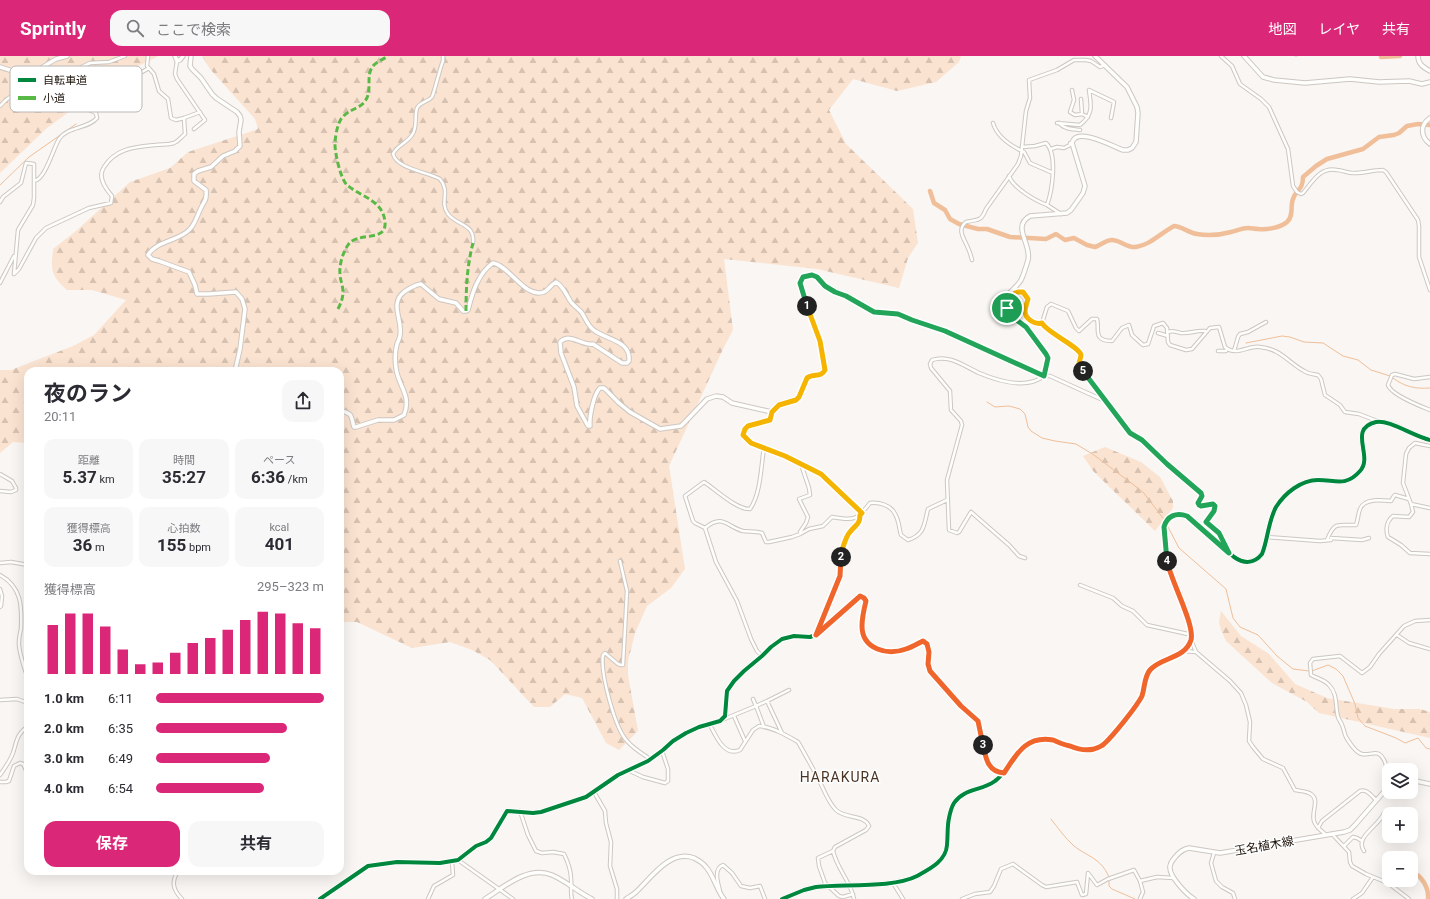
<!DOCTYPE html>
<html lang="ja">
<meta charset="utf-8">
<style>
:root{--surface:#fff;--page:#f7f7f7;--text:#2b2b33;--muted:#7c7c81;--accent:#db2777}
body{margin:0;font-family:Roboto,"Noto Sans JP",sans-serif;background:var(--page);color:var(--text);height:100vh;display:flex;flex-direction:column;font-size:15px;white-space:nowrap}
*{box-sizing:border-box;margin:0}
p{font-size:13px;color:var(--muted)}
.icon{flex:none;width:22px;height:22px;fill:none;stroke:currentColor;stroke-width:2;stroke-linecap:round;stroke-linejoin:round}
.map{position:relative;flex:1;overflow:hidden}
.drawer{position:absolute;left:24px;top:311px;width:320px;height:508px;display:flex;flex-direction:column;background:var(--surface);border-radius:12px;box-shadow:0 4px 16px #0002}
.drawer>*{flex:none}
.fabs{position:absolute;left:1382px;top:707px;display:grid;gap:8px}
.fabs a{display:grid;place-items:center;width:36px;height:36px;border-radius:8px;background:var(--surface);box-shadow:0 4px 16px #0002;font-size:20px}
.pin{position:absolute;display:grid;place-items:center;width:34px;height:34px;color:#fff;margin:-17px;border:2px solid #fff;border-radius:50%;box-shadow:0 1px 4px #0007}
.km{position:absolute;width:20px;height:20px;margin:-10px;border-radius:50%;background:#222;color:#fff;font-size:11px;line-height:20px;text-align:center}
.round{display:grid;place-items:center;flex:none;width:42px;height:42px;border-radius:12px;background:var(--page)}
.headline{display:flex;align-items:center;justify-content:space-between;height:68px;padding:0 20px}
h1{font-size:22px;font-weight:700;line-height:30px}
.metrics{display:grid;grid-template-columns:repeat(3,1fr);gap:6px;height:68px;padding:4px 20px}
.metrics div{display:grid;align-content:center;border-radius:10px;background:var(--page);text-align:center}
.metrics b{font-size:17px;font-weight:700}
.metrics small{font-size:11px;font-weight:400}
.metrics p{font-size:11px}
.chart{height:112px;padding:8px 20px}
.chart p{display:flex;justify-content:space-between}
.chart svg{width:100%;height:72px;margin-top:4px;stroke:var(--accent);stroke-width:6}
.cta{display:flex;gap:8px;margin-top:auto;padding:8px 20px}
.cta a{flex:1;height:46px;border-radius:12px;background:var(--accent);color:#fff;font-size:16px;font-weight:700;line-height:46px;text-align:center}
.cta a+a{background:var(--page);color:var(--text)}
ul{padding:0 20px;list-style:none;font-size:13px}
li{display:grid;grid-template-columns:64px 48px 1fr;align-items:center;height:30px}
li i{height:10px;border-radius:5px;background:var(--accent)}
header{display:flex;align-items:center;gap:24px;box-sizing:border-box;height:56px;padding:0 20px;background:var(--accent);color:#fff}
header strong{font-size:19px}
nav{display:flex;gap:22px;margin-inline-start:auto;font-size:14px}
.search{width:280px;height:36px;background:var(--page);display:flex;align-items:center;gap:10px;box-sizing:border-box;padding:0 14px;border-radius:12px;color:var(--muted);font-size:15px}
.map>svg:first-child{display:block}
.forest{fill:url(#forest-firs)}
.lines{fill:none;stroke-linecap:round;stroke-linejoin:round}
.stream{stroke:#f0bf99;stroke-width:1}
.river{stroke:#f0bf99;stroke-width:4.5}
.street-casing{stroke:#cdc7c2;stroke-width:4.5}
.secondary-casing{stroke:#cdc7c2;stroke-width:5.5}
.street{stroke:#fefefd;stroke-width:2.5}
.secondary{stroke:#fefefd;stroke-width:3.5}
.quiet{stroke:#58b947;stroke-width:3;stroke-dasharray:6 3;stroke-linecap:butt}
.cycleway-casing{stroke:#fff;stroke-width:6}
.cycleway{stroke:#00873e;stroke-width:4}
.split-1-casing{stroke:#fff;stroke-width:8}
.split-2-casing{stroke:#fff;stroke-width:8}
.split-3-casing{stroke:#fff;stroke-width:8}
.split-4-casing{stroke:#fff;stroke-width:8}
.split-5-casing{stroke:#fff;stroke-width:8}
.split-6-casing{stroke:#fff;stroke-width:8}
.split-1{stroke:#22a559;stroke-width:5}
.split-2{stroke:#f5b400;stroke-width:5}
.split-3{stroke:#f0652b;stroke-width:5}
.split-4{stroke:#f0652b;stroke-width:5}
.split-5{stroke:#22a559;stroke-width:5}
.split-6{stroke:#f5b400;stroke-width:5}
.labels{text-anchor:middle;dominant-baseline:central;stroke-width:3;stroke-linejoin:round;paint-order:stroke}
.street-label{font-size:12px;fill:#1d130b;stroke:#fff}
.quarter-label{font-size:14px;letter-spacing:1px;fill:#4a3322;stroke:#fff}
.key{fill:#fff;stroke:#bbb8b6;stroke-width:1}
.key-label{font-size:11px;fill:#1d130b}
</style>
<header>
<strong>Sprintly</strong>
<div class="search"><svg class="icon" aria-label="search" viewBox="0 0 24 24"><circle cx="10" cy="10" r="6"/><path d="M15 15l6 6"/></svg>ここで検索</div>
<nav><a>地図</a><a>レイヤ</a><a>共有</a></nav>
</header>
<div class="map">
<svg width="1430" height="843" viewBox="0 0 1430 843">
<defs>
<pattern id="forest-firs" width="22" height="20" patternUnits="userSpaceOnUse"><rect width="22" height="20" fill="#fbe3d1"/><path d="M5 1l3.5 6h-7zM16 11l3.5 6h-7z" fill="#d7c2b2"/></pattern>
</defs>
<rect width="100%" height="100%" fill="#f9f6f3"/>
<path class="forest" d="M0,0H157V1L85,35L70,55L47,72L0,117Z
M202,0H961L959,6L936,26L897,35L853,23L829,54L846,88L913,153L918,187L908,202L899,232L817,213L724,203L733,274L723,293L669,410L685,513L671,532L647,550L635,577L628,605V619L638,675L619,694L606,687L582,642L565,638L550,651H534L490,604L472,594L450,586L412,592L357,566H340V315H28V387L13,386L0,397V314H11L73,290L94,279L126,244L92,234H67C50,219 51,214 53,193L76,175L130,126L170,112L188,96L258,73L255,63L210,13Z
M1105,391L1141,406L1160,421L1173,445V452L1155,475L1093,415L1083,400Z
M1221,555L1241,580L1269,598L1295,628L1327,642L1394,653H1420L1430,656V682L1319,657L1307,646L1272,627L1226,585L1221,574L1219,566Z"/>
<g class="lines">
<path class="stream" d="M1295,0H1297
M1380,0L1381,1
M0,129L29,101L76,68
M1246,287L1282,280L1290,281L1304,286L1323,287L1343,300L1358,304L1371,314L1390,320
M1393,322C1405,331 1415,333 1430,332
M987,346L995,351L1009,350L1020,353L1025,358L1028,371L1031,375L1042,382L1055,385L1076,388L1094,399L1143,436L1166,466
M1167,469L1179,492L1226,533L1233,562L1240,571L1258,579L1277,600L1293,613L1309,615
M1312,615L1328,609L1336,613L1343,620L1355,648L1358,662L1365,670L1396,682L1405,687L1418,682L1426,692L1430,693
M1051,763C1058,772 1065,782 1074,790C1088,801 1101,802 1109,821
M1109,824V830L1112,833L1135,843"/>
<path class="river" d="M1381,1L1400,0
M930,135L934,147L945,154L950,163L959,168L978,173H987L1010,181L1046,183L1056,178L1065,184L1074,182L1087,189L1095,191C1101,189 1106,184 1112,184C1120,184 1127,192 1136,191C1150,189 1161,177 1174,170C1181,170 1189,177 1197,178C1208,180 1220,179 1231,176C1236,175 1242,172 1248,172C1251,172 1255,173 1258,173C1266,174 1280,172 1287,166C1294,160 1290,150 1293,143C1296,133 1303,135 1303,121L1316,110L1327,103L1363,93L1379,81L1394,79L1399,77L1407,70L1418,68L1430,69
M1411,816C1422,819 1429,832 1428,843
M1384,817L1389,816"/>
<defs>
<path id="street" d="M443,0V5C440,12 434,37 432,41C428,46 420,46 417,52C414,61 418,71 412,79C407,87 396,90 393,98C397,113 428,116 440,123C451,136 439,146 448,158C457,170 475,167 473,187
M1221,0L1232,10L1240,28L1261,43L1269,51L1288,93L1293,130L1297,136L1301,138L1303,137C1313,125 1320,111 1337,114C1343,114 1349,118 1355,117C1364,117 1374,114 1383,114L1386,116L1418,164L1419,170V201L1430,234
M177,5L175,18L177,23L205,64L194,73
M1072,34L1074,44L1070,56L1075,59L1082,58
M1081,43L1082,58L1088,61
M0,50L6,44L17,36L34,28L67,18L90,7L109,6L125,0
M184,62L200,56
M993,67C997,81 1011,90 1024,96L1030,107L1053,117
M1057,67L1080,69C1094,58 1091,49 1089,34L1114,46L1111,62
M1059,67C1064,73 1072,73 1080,74
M1022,91L1035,90L1046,87C1058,98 1052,136 1047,149L1061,158
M1051,93L1057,91L1064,92L1070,89V87
M1009,120C1013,132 1036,145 1047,149
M34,125C45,124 53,93 59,83C68,70 88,73 97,62L96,57L85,52V47L99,41L111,31L115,40L125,44L128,43L131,38L128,24L149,12
M0,146L3,141L21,127L26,107L34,108V142L33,149L18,174L14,218
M972,204C971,200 970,196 968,192C965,184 956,174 966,166C978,163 981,166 986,153L1018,108L1021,100L1026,55L1030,42L1029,24L1057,14L1074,4H1086L1091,5L1100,11L1105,9
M14,218L19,213L36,182L46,172L89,152L111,147L112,140C105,132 97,121 104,111C116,92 135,91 155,89C162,88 168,89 174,87C179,85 181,81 185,78L184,62L176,64L171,62L168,43L159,35L154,18L147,10L148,0
M0,227L14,200
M1007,253L1015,237L1021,235L1023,236L1028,243C1027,246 1025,251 1025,255C1026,263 1035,269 1042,267L1047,251L1051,248L1068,255L1076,272L1079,275L1092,263H1097C1100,273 1092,285 1112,285L1122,272L1129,269L1132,279L1143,289L1148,288L1154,270L1163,267L1167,272L1168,286L1170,289L1186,294L1192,293L1210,272L1219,271L1225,291C1236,301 1248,289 1260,291C1282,293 1289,308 1306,316C1309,318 1314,318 1318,319L1321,323L1325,339L1340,349L1345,356L1359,358L1377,365
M1042,267C1045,272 1050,274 1055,277C1058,279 1060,282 1062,284C1069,289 1076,291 1081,298L1079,305V310L1131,377L1142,384L1167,408L1201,437L1202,440L1198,447L1200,449H1214L1215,451L1206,466L1219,477L1228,495
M1168,276C1173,274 1176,276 1181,277C1189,278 1197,274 1205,275
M1158,277L1168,280
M1218,295H1226L1227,293
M1234,295L1238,281L1240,278L1248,276L1266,266
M1045,320H1050L1105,345
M1430,321L1414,323L1395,318L1392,319L1388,329C1391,339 1420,350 1430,354
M772,356L770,364L748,370L745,373L743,377L744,381L751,387L785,400L821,418L862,457
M1430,390L1415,387L1409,392L1406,398L1403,427L1411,448L1413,456L1409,461L1393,460C1387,465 1385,473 1388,481L1401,489L1410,497L1430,498
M801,408L809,432L810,439L799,443L808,461L806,467L800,476V478L809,473L823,470L832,461C854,465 857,464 870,447C879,446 891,449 895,458C899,464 899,472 901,479L908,484C925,479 924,468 928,453L947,444
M0,418L12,425L16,432V434L11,436L0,435
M1411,448L1430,452
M705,472C723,457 727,471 743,475C749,476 755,475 762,477L766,486H769L792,481L800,478
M1267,481L1320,485L1331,484V482L1362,484L1369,482
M1327,484C1335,464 1338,470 1356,469C1358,464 1358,458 1360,453C1364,442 1382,444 1391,445L1394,440L1395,439L1409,443
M1025,502L1019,500L1009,489L971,456L959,476L957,477L949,474L947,424L962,369L961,365L951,354L950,335L931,312L930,308L932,304C949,298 964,310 979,317C998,325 1026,334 1044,320
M620,505L627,535L623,609H621L618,608L605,597L603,599C600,616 615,674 628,686C634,693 643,698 650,703
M0,507L11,506L28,509
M0,519C22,531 22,551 21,573C20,577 19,581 19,586C18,592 25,616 28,621
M1080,529L1113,542L1122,550L1133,555L1147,569L1188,578L1190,575
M1177,530L1181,539
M0,533L2,540L1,550L0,551
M816,578L840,521L841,497L847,481L849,476L857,471L860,465V459
M1397,579L1409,587L1430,593
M1191,584L1196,596L1230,625L1241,637L1246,649L1250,666L1249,685L1253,691L1263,703L1283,712L1295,734C1300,735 1307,735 1311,738C1320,744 1311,756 1314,765C1316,772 1321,774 1326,779
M1183,595L1196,596
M762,600L757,595L751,583L737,545L716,506L705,472L695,467L693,465L685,440L704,426C715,433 737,454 750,453C761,438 761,409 764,392
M0,644L17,643L28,647
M767,645L789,634
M734,660L745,685
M722,664L756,650L753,643
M710,669C716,680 724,701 740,694L753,674L759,670C772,671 786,679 798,686C805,698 812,711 819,724C824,734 828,746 836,754C845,763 864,758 869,770L866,774L835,791L833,795L818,802L819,810L825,827L839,840L843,841L853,838
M764,671L756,650L767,645L782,677
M630,715L643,721L665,727L668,725V713L662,695
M0,719C5,712 10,705 13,697C17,685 16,679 28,670
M0,726H6L9,725L14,710L20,707L23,708L28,718
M1388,730C1385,723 1388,714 1385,706C1378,691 1373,700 1362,698C1356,697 1349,686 1346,681C1344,677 1344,673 1342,669C1341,666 1339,664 1338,661C1335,650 1338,638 1329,629C1325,624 1316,622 1311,619L1310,607L1313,603L1340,600L1362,617L1370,611L1379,598L1404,570L1415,565L1430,564
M594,736L605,755L606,767L611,786L610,810L617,833V843
M520,755L528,779L536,795L542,797L553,796L564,798C568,806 571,815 571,823C572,830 570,837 572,843
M1318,772L1322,765L1360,735C1367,733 1371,739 1376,744
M1332,778L1349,796L1350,806L1352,810L1366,818L1388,827L1409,843
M1344,790L1353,781L1357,782L1362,785
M833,795C837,813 851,826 854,843
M1364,795C1354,781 1379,770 1384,757
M1214,797L1211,807L1216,825L1222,831L1233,837L1235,843
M458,804L513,843
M178,815C171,826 173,834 182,843
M893,827L903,843
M720,835C718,827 713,813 723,809L732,817L741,830L750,832L760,830L765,843
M320,843L368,810L397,806L440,807L458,804L476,790L486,786L491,782L507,755L533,757L541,756L586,741L618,719L648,705L663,694L673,685L686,677L699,671L720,665L725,660L727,635L734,625L744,615L762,600L771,591L782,583L794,580L810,581L816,579L860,540L864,542L866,545C864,553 862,562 862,570C862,593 887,600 906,593C912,591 917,587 923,585L927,588L929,596L928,608L930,615L961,650L978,665L980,681L990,711L995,716L1003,717
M428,843L434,830L453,819L452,806
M962,843L975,838L990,836L994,830L1001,813L1013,808L1042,829L1046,831L1077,826L1082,839L1086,838L1088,817L1097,829L1108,823L1134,814L1140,825L1157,821L1174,822
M1140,843L1143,836L1140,825
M1353,843L1362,837L1373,821"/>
<path id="secondary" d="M175,0L177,5L180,4L183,0
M191,0L190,10L192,13L201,22L212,38L216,42L237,56L240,60L241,64L239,76L240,90L235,95L223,100L211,111L198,115L194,118V125L206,134C207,145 204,145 200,154C197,160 195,168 190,173C180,185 157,184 148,199L152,203L159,205L189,216L195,229L197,238H208L236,236L242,243L245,253L240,293L235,315
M1244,0L1263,21L1274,24L1305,27L1350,23L1379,26L1409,25L1422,28L1430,26
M1418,0C1418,8 1423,11 1430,15
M0,11L25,19L31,18L56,3L67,0
M1430,62C1420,69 1420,80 1430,88
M340,354C353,359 350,357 354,371H356L378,364H394L404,359C412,339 398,330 396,312C395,305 395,295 397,288C398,285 400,282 400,279C403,264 389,248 404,236C410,232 414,229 421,228L439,243L456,247L463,255H466L468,254C472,238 478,217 493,207C510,210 525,243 544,236C549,234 551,228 556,226C564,231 566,239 571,246C574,250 579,253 582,257C586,263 588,271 595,275C608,284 631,285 629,305L627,307H622L593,288C581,290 571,276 560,286L561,297L574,331L577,350L588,370H590C589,361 594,337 600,332H604L619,347L630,356L660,373L681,370L685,366L707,343L716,340L723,341L732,347L772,356L779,349L796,344L799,341L807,322L809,320L821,319L825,314L820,285L801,233L800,227L803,221L812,219L817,221L825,230L835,236L846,240L875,256L898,258L912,264L945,275L1044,320L1048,302L1046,298C1040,289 1034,278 1026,271C1020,265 1010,261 1006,252C1001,238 1015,235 1021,224C1024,218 1026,211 1028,204C1032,188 1011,171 1030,160L1067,157L1071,154L1076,147L1083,137L1085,130L1072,87C1076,70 1112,90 1123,94H1128L1132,92L1136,86L1138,57L1137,51L1127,31L1095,0
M1411,724L1430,728
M485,843C504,831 528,809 552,819C566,825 578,836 592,843
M626,843C629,841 633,839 636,836C651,822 670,793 694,802C698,804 703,807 706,811C714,820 716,833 724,843
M782,843L804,834L816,831C844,828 894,832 917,820C930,813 946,805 947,789C948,779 947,771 949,762C950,757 951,752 954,747C964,732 982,735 995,725C1008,716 1012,699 1024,690C1050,671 1075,704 1099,691C1110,685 1129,658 1137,648C1140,643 1142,639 1144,634C1145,626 1146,619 1151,613C1168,594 1198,604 1189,565C1182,547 1149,473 1172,461C1177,458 1181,458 1187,460L1234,501C1244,508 1254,508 1262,498C1268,483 1268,466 1276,451C1285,437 1301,424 1318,424C1336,424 1346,431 1360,415C1374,400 1347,373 1376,366C1388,363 1415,381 1430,384
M1194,843C1186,838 1169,820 1170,811C1170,806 1174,803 1176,800C1180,796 1183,793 1189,792L1220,797L1344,776L1350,774L1355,769L1389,730"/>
</defs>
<use href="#street" class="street-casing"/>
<use href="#secondary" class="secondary-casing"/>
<use href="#street" class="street"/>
<use href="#secondary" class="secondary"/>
<path class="quiet" d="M338,253C341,247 343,242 343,236C343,229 340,224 340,218C339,209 343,196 348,189C357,175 387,187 385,166C383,144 361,141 347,129C341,124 335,98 335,89C335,81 337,70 341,63C348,53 360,53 365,45C373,35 365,20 373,10C376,6 384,3 388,0
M466,255C466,232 467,210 473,187"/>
<defs>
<path id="cycleway" d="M320,843L368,810L397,806L440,807L458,804L476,790L486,786L491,782L507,755L533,757L541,756L586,741L618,719L648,705L663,694L673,685L686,677L699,671L720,665L725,660L727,635L734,625L744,615L762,600L771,591L782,583L794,580L810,581L816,579L860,540L864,542L866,545C864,553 862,562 862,570C862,593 887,600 906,593C912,591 917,587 923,585L927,588L929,596L928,608L930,615L961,650L978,665L980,681L990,711L995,716L1004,717
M782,843L804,834L816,831C844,828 894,832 917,820C930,813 946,805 947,789C948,779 947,771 949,762C950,757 951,752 954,747C964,732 982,735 995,725C1008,716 1012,699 1024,690C1050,671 1075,704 1099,691C1110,685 1129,658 1137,648C1140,643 1142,639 1144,634C1145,626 1146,619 1151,613C1168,594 1198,604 1189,565C1182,547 1149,473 1172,461C1177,458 1181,458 1187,460L1234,501C1244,508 1254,508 1262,498C1268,483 1268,466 1276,451C1285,437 1301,424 1318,424C1336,424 1346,431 1360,415C1374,400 1347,373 1376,366C1388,363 1415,381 1430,384"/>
</defs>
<use href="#cycleway" class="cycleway-casing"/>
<use href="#cycleway" class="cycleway"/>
</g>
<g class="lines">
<defs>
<path id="split-1" d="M807,250L800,227L803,221L812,219L817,221L825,230L835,236L846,240L874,256L898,258L912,264L945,275L1044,320L1048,302L1046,298L1026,271L1014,262L1007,252"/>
<path id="split-2" d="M807,250L820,285L825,314C821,322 813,317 807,322L799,341L796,344L779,349L772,356L770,364L748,370L745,373L743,379L751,387L785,400L821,418L862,457L860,459C860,469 855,469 850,476C846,480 841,496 841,501"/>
<path id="split-3" d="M841,501L840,520L816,579L858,542L860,540L864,542L866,545C864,553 862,561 862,570C862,593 887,600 906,593C912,591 917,588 923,585L927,588L929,596L928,608L930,615L961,650L978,665L983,689"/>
<path id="split-4" d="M983,689C986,703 988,716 1004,717C1016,699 1026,679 1053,684C1058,686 1064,689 1070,690C1077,693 1086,695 1094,693C1097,692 1102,690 1104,688C1113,680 1137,650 1142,640C1145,631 1144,621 1150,614C1161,601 1185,603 1191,584C1195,569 1171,525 1167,505"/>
<path id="split-5" d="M1083,315L1130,377L1142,384L1167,408L1201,437L1202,440L1198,447L1199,449L1201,450L1213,448L1215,450L1214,455L1206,466L1219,477L1229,497L1187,460C1176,456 1167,460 1164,471L1167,505"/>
<path id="split-6" d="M1007,252L1015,237L1018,236H1023L1028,243C1027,247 1025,252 1025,255C1025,263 1035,269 1042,267C1046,276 1080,291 1081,299C1081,302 1079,305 1079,308L1083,315"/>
</defs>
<use href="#split-1" class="split-1-casing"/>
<use href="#split-2" class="split-2-casing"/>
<use href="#split-3" class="split-3-casing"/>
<use href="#split-4" class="split-4-casing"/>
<use href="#split-5" class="split-5-casing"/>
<use href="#split-6" class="split-6-casing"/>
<use href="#split-1" class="split-1"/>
<use href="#split-2" class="split-2"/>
<use href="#split-3" class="split-3"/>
<use href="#split-4" class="split-4"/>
<use href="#split-5" class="split-5"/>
<use href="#split-6" class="split-6"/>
</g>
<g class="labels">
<g class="street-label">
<text transform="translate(1264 790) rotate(-10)">玉名植木線</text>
</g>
<g class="quarter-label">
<text x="840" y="721">HARAKURA</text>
</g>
</g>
<rect x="10" y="10" width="132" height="46" rx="6" class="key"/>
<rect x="18" y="22" width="18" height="4" fill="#00873e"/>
<rect x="18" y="40" width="18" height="4" fill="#58b947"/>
<g class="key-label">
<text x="43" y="28">自転車道</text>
<text x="43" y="46">小道</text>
</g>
</svg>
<div class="fabs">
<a><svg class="icon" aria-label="layers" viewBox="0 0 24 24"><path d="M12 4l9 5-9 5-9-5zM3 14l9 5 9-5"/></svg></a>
<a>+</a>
<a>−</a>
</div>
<div class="pin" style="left:1007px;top:252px;background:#1e9e55"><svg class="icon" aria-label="arrive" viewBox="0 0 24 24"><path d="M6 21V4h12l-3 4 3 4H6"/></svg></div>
<b class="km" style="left:807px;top:250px">1</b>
<b class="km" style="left:841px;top:501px">2</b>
<b class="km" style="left:983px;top:689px">3</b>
<b class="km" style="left:1167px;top:505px">4</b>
<b class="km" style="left:1083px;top:315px">5</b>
<section class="drawer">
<div class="headline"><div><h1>夜のラン</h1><p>20:11</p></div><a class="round"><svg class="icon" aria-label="share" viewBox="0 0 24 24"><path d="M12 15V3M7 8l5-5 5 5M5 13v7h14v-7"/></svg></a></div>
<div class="metrics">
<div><p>距離</p><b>5.37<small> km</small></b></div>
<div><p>時間</p><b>35:27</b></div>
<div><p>ペース</p><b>6:36<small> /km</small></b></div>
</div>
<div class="metrics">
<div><p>獲得標高</p><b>36<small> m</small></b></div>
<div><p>心拍数</p><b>155<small> bpm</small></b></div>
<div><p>kcal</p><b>401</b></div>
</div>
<div class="chart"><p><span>獲得標高</span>295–323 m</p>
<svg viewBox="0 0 160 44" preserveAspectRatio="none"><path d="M5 44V14M15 44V7M25 44V7M35 44V15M45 44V29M55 44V38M65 44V37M75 44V31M85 44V25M95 44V22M105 44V17M115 44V11M125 44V6M135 44V7M145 44V13M155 44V16"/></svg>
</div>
<ul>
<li><b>1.0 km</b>6:11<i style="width:100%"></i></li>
<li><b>2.0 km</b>6:35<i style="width:78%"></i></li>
<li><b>3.0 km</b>6:49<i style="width:68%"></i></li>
<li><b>4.0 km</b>6:54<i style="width:64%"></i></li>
</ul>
<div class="cta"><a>保存</a><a>共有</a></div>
</section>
</div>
